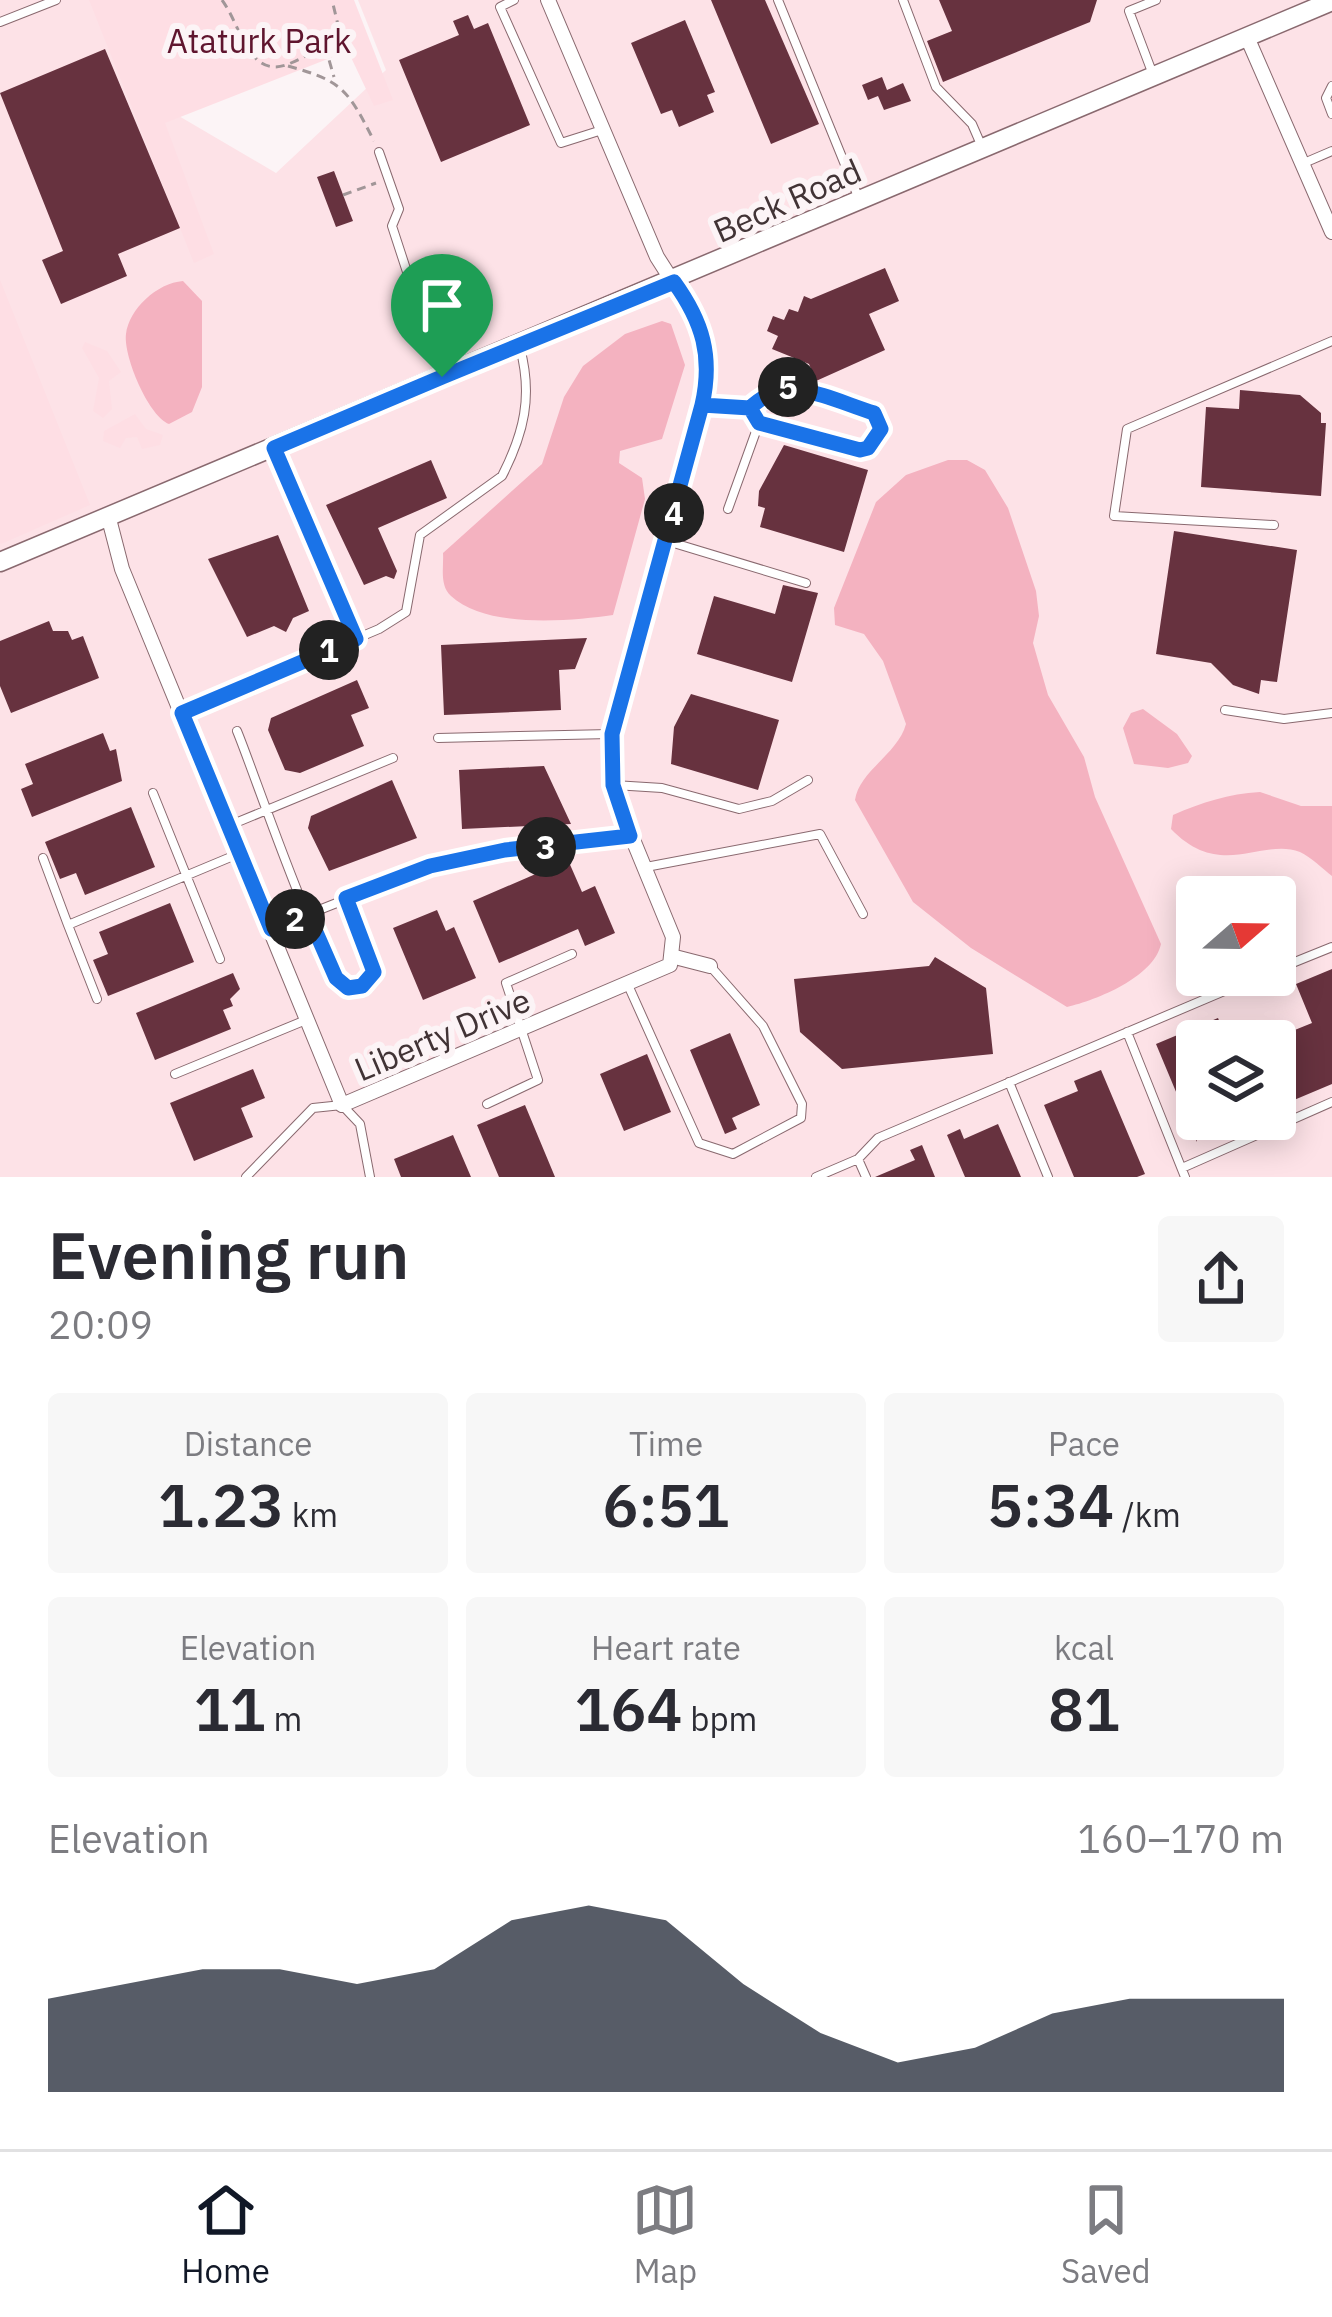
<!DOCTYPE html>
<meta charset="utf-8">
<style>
:root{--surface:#fff;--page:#f7f7f7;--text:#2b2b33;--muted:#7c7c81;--line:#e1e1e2;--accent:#111827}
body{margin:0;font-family:"IBM Plex Sans",sans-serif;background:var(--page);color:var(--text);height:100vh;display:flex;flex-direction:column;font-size:45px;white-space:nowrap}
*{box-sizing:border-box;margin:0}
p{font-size:39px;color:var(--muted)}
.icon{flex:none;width:66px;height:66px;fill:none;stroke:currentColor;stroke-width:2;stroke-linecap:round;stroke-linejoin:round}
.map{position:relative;height:1177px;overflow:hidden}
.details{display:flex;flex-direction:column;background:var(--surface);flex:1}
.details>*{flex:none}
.needle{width:78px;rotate:70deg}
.tools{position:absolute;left:1176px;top:876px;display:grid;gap:24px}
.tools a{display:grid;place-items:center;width:120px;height:120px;border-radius:12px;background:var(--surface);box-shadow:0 6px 30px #0003;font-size:60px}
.pin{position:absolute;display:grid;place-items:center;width:102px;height:102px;color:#fff;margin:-123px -51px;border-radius:50% 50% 50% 0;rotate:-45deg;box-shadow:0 0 12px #0007}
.pin .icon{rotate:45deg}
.km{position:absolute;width:60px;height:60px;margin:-30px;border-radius:50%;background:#222;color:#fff;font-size:33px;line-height:60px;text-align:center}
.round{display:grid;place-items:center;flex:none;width:126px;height:126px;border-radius:12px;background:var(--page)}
.head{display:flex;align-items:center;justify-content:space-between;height:204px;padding:0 48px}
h1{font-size:66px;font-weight:600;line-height:90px}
.figures{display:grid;grid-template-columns:repeat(3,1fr);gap:18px;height:204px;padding:12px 48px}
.figures div{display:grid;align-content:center;border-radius:12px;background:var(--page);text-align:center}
.figures b{font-size:60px;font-weight:600}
.figures small{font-size:33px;font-weight:400}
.figures p{font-size:33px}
.chart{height:336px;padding:24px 48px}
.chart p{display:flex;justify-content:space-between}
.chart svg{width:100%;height:216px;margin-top:12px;fill:var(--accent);opacity:.7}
.dock{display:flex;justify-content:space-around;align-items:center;height:168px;border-top:3px solid var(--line);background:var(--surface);font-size:33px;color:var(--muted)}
.dock a{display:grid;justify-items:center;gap:6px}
.dock .current{color:var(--accent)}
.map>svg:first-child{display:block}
.built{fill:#fde2e7;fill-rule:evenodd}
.green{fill:#fedee4}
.water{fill:#f4b2c0}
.building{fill:#67323f}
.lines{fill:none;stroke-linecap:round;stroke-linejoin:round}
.service-casing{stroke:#89696f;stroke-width:10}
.minor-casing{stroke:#89696f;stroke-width:16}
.tertiary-casing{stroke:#89696f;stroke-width:21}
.path{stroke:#a19698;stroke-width:3;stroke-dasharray:9 6;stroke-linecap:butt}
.service{stroke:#fff;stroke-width:8}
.minor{stroke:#fff;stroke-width:14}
.tertiary{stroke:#fff;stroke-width:18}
.route-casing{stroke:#fff;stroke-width:24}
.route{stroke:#1a73e8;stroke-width:15}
.labels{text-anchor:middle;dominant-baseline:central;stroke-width:12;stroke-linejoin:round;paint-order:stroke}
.park-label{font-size:33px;fill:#5f152e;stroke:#fcf4f6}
.street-label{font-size:33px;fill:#413335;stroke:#fcf4f6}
</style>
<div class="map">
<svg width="1332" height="1177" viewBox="0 0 1332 1177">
<rect width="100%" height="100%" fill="#fcf4f6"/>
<path class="built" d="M0,0H92L126,85L276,173L386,70L358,0H1332V1177H0ZM1197,897H1275V975H1197ZM1197,1041H1275V1119H1197Z"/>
<path class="green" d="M89,0H354L393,100L374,106L348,51L165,123L214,254L194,263Z
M0,280L90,505L1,544L0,543Z
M85,342L107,351L121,372L109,381L112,409L103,418L93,411L99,378L82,348Z
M135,414L146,429L163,435L160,445L142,449L137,437L126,438L120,448L103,441L104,431Z"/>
<path class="water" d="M183,281L202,301V387L192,412L169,424C149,417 123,356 126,334C129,309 157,283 183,281Z
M662,321L671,324L685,365L662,439L620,451L619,463L642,478L645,499L613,615C571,621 486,629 451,596C439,585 444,566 443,553L542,464L564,397L583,366L625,334Z
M948,460H967L985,470L1008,508L1036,591L1039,616L1033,643L1048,695L1084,757L1095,797L1161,944C1154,977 1097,1000 1067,1007L971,948L913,902L855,800C859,771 898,754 906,724L883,661L864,634L835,625L834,608L876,502L906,475Z
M1143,709L1177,734L1192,756L1188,763L1168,768L1134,764L1123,728L1131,713Z
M1260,792L1301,806H1332V876C1323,869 1311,857 1300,852C1262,837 1221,881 1171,829L1173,815C1203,802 1228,794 1260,792Z"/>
<path class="building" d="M711,0H765L819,124L771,144Z
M939,0H1097L1090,22L943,82L927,41L952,31Z
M468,15L474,29L488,23L530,125L441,162L399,60L459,35L453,21Z
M685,20L715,92L707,95L714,112L679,127L672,110L661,114L631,43Z
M105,49L180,228L118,254L127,276L61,304L42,260L63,251L0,93Z
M882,77L887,90L903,83L911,101L884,110L878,96L868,100L862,85Z
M334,171L353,221L336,227L317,177Z
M885,268L899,301L869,314L885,350L816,381L809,364L772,349L778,336L767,331L773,316L784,320L789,309L798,312L804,296L811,299Z
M1240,390L1300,395L1321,413V423H1326L1321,496L1201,487L1206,407L1239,409Z
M784,445L868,470L844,552L760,527L765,508L758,506L759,491Z
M431,460L447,498L378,528L397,571L394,579L386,576L364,585L326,505Z
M1174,531L1297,550L1277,682L1261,680L1259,694L1233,685L1211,663L1156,654Z
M278,535L309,611L293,618L286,632L274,626L247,637L208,559Z
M783,585L818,593L792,682L697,654L714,596L775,614Z
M49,621L53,631H68L72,640L83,636L99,678L11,713L0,686V641Z
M587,638L575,669L559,670L561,710L444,715L441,645Z
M357,680L369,708L351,715L364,746L300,773L285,770L268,730L271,718Z
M691,694L779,720L758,790L671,764L674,727Z
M103,733L110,751L116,749L122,781L32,817L21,789L33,784L25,764Z
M544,766L571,824L462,829L459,770Z
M392,780L417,838L329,871L308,828L311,816Z
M131,807L155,867L85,895L76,873L60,879L45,842Z
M568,860L582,892L595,886L615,933L585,946L578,929L499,963L473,901Z
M170,903L194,962L108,996L93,960L108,954L99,932Z
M437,910L446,931L454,927L476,978L423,1000L393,928Z
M935,957L986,988L993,1054L842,1069L800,1032L794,979L929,966Z
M1332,969V1084L1275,1108V1038L1312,1023L1296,984Z
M233,973L240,989L230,999L233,1006L223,1010L231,1029L155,1060L136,1013Z
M1218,1018L1227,1041H1197V1119H1229L1197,1132V1142L1156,1044Z
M730,1033L760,1105L732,1118L737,1129L725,1134L690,1050Z
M647,1054L671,1112L624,1131L600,1074Z
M253,1069L265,1098L241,1108L253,1137L194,1161L170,1103Z
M1101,1070L1145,1174L1137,1177H1074L1044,1105L1078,1091L1074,1081Z
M525,1105L555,1177H499L477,1125Z
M998,1124L1021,1177H965L947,1135L960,1129L964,1139Z
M453,1135L471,1177H401L394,1159Z
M922,1145L935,1177H875L915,1160L910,1150Z"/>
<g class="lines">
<defs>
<path id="service" d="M514,0L500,7L561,143L602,130
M778,0L859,199
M903,0L936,87L972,124L982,147
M0,22L56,0
M1152,72L1129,11L1156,0
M1332,86L1326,98L1332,114
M379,152L399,209L392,226L441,376
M1304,163L1332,151
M704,405L750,408C786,372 831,400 874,413L881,429L868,448L860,450L759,423L750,408
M274,449L356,639
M728,509L759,423
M1274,525L1114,516L1127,429L1332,341
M667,541L806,583
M1225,710L1284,719L1332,713
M183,712L379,629L406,612L420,535L502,476C524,433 533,396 520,348
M237,731C255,774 320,971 348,988L362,986L375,972L347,898
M438,738L610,734
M614,785L662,788L739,809L772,801L808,780
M153,793L220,959
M228,826L393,758
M43,858L68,925
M646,867L820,834L863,914
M271,929L430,866L505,850L630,836
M1275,970L1332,947
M628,985L699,1143L733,1154L801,1118L802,1104L763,1026L711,967
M97,999L68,925L238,854
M1127,1032L1185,1177
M175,1074L306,1020
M1009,1082L1048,1177
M487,1104L538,1080L506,983L572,954
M858,1159L866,1177
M1182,1168L1332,1102
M246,1177L313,1108L342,1105L360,1124L370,1177
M816,1177L858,1159L878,1138L1262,975"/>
<path id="minor" d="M1247,37L1332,232
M109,519L122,569L342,1105L670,965L673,937L615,796L612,734L697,432L708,377L707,353L703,329L657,257L548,0
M675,957L710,966"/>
<path id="tertiary" d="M0,562L1332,1"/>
</defs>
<use href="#service" class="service-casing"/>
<use href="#minor" class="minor-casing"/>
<use href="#tertiary" class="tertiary-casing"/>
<path class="path" d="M222,0C242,27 249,82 291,63C310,55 325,44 339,29L332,0
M325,46L334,77
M288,66C343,81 348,90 374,141
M343,195L376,183"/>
<use href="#service" class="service"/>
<use href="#minor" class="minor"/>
<use href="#tertiary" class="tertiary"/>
</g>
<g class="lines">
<defs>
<path id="route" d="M442,377L274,448L356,639L182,713L271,929L308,914L336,978L348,988L362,986L374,972L346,898L430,866L505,850L630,836L613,785L612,734L702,405L750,408L759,423L860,450L868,448L881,429L874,413C831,400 786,372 750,408L702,405C713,357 703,322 674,282L442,377"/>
</defs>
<use href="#route" class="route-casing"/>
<use href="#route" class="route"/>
</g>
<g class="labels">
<g class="park-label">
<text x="259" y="40">Ataturk Park</text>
</g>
<g class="street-label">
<text transform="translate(787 200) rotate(-24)">Beck Road</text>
<text transform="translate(442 1034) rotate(-23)">Liberty Drive</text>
</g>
</g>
</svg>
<div class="tools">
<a><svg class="needle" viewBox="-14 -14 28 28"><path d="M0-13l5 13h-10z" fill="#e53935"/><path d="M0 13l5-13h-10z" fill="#7c7c81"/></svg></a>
<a><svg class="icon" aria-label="layers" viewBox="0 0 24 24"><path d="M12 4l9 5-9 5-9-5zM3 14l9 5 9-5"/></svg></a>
</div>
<div class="pin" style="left:442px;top:377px;background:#1e9e55"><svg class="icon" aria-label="arrive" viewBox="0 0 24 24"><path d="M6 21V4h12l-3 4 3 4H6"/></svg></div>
<b class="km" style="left:329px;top:650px">1</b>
<b class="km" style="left:295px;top:919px">2</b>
<b class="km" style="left:546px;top:847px">3</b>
<b class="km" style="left:674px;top:513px">4</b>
<b class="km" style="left:788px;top:387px">5</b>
</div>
<section class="details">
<div class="head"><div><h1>Evening run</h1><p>20:09</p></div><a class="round"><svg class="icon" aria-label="share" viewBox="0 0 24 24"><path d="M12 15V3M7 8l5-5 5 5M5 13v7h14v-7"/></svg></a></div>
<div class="figures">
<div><p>Distance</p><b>1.23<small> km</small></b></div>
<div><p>Time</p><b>6:51</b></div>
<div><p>Pace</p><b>5:34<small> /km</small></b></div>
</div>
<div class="figures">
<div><p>Elevation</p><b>11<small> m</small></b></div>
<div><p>Heart rate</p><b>164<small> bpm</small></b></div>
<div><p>kcal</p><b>81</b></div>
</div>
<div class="chart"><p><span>Elevation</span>160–170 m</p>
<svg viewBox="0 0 160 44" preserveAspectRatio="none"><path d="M0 44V25L10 22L20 19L30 19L40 22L50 19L60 9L70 6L80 9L90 22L100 32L110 38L120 35L130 28L140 25L150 25L160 25V44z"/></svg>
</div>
</section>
<nav class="dock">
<a class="current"><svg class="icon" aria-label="home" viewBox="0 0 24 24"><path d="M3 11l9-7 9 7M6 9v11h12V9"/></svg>Home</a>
<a><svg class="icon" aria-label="map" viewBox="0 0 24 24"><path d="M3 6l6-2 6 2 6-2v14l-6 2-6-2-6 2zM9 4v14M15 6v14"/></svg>Map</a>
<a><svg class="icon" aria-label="saved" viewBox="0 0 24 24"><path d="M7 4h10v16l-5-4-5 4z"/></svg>Saved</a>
</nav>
